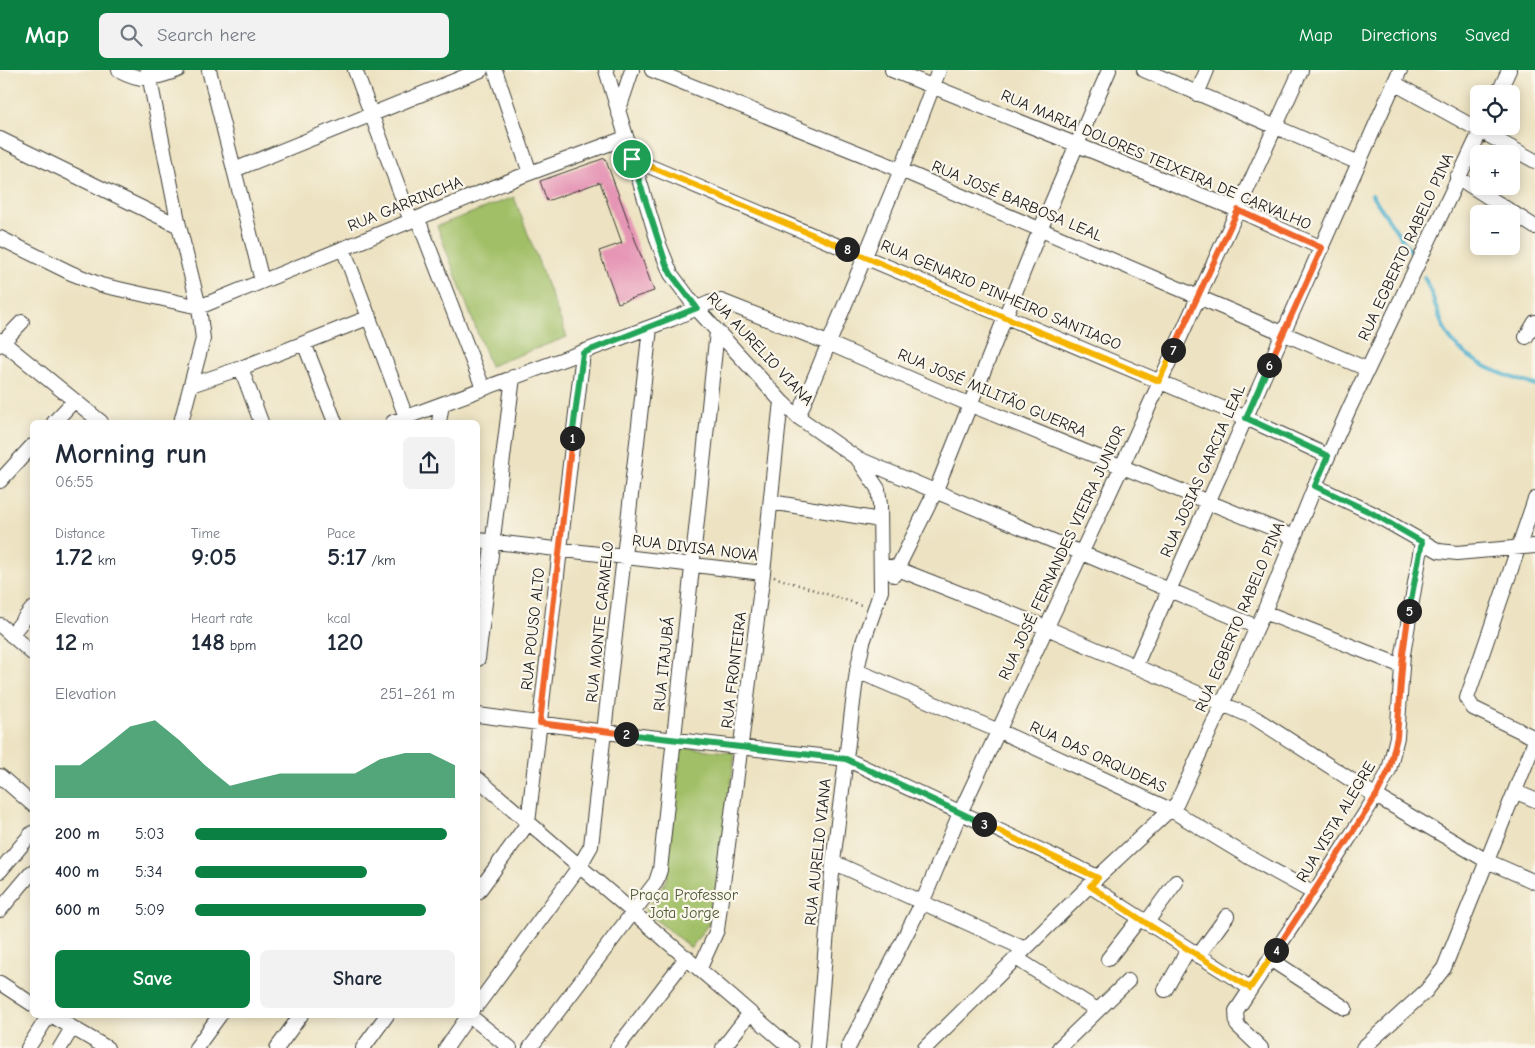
<!DOCTYPE html>
<meta charset="utf-8">
<style>
:root{--surface:#fff;--page:#f2f2f3;--text:#1f2937;--muted:#747a83;--accent:#0b8043}
body{margin:0;font-family:"Comic Neue",sans-serif;background:var(--page);color:var(--text);height:100vh;display:flex;flex-direction:column;font-size:19px;white-space:nowrap}
*{box-sizing:border-box;margin:0}
p{font-size:16px;color:var(--muted)}
.icon{flex:none;width:28px;height:28px;fill:none;stroke:currentColor;stroke-width:2;stroke-linecap:round;stroke-linejoin:round}
.map{position:relative;flex:1;overflow:hidden}
.side{position:absolute;left:30px;top:350px;width:450px;height:598px;display:flex;flex-direction:column;background:var(--surface);border-radius:8px;box-shadow:0 2px 12px #0003}
.side>*{flex:none}
.tools{position:absolute;left:1470px;top:15px;display:grid;gap:10px}
.tools a{display:grid;place-items:center;width:50px;height:50px;border-radius:8px;background:var(--surface);box-shadow:0 2px 12px #0003;font-size:25px}
.pin{position:absolute;display:grid;place-items:center;width:42px;height:42px;color:#fff;margin:-21px;border:2px solid #fff;border-radius:50%;box-shadow:0 1px 5px #0007}
.km{position:absolute;width:25px;height:25px;margin:-12px;border-radius:50%;background:#222;color:#fff;font-size:14px;line-height:25px;text-align:center}
.round{display:grid;place-items:center;flex:none;width:52px;height:52px;border-radius:8px;background:var(--page)}
.overview{display:flex;align-items:center;justify-content:space-between;height:85px;padding:0 25px}
h1{font-size:28px;font-weight:800;line-height:38px}
.stats{display:grid;grid-template-columns:repeat(3,1fr);gap:8px;height:85px;padding:5px 25px}
.stats div{display:grid;align-content:center}
.stats b{font-size:25px;font-weight:800}
.stats small{font-size:14px;font-weight:400}
.stats p{font-size:14px}
.chart{height:140px;padding:10px 25px}
.chart p{display:flex;justify-content:space-between}
.chart svg{width:100%;height:90px;margin-top:5px;fill:var(--accent);opacity:.7}
.action{display:flex;gap:10px;margin-top:auto;padding:10px 25px}
.action a{flex:1;height:58px;border-radius:8px;background:var(--accent);color:#fff;font-size:20px;font-weight:800;line-height:58px;text-align:center}
.action a+a{background:var(--page);color:var(--text)}
ul{padding:0 25px;list-style:none;font-size:16px}
li{display:grid;grid-template-columns:80px 60px 1fr;align-items:center;height:38px}
li i{height:12px;border-radius:6px;background:var(--accent)}
header{display:flex;align-items:center;gap:30px;box-sizing:border-box;height:70px;padding:0 25px;background:var(--accent);color:#fff}
header strong{font-size:24px}
nav{display:flex;gap:28px;margin-inline-start:auto;font-size:18px}
.search{width:350px;height:45px;background:var(--page);display:flex;align-items:center;gap:12px;box-sizing:border-box;padding:0 18px;border-radius:8px;color:var(--muted);font-size:19px}
.map>svg:first-child{display:block}
.green{fill:#a1bf66;stroke:#5e6e41}
.lines{fill:none;stroke-linecap:round;stroke-linejoin:round}
.stream{stroke:#4eb1cd;stroke-width:4}
.building{fill:#e696b5}
.street-casing{stroke:#3b3a35;stroke-width:16}
.path{stroke:#3b3a35;stroke-width:2.5;stroke-dasharray:1 4;stroke-linecap:butt}
.street{stroke:#fff;stroke-width:14}
.split-1-casing{stroke:#fff;stroke-width:10}
.split-2-casing{stroke:#fff;stroke-width:10}
.split-3-casing{stroke:#fff;stroke-width:10}
.split-4-casing{stroke:#fff;stroke-width:10}
.split-5-casing{stroke:#fff;stroke-width:10}
.split-6-casing{stroke:#fff;stroke-width:10}
.split-7-casing{stroke:#fff;stroke-width:10}
.split-8-casing{stroke:#fff;stroke-width:10}
.split-9-casing{stroke:#fff;stroke-width:10}
.split-1{stroke:#22a559;stroke-width:6}
.split-2{stroke:#f0652b;stroke-width:6}
.split-3{stroke:#22a559;stroke-width:6}
.split-4{stroke:#f5b400;stroke-width:6}
.split-5{stroke:#f0652b;stroke-width:6}
.split-6{stroke:#22a559;stroke-width:6}
.split-7{stroke:#f0652b;stroke-width:6}
.split-8{stroke:#f5b400;stroke-width:6}
.split-9{stroke:#f5b400;stroke-width:6}
.labels{text-anchor:middle;dominant-baseline:central;stroke-width:4.5;stroke-linejoin:round;paint-order:stroke}
.street-label{font-size:16px;fill:#1c1c1c;stroke:#fbf7ec}
.park-label{font-size:16px;fill:#515d3a;stroke:#fbf7ec}
</style>
<header>
<strong>Map</strong>
<div class="search"><svg class="icon" aria-label="search" viewBox="0 0 24 24"><circle cx="10" cy="10" r="6"/><path d="M15 15l6 6"/></svg>Search here</div>
<nav><a>Map</a><a>Directions</a><a>Saved</a></nav>
</header>
<div class="map">
<svg width="1535" height="978" viewBox="0 0 1535 978">
<rect width="100%" height="100%" fill="#fbf7ec"/>
<filter id="ink" filterUnits="userSpaceOnUse"><feTurbulence type="fractalNoise" baseFrequency=".02" numOctaves="2"/><feDisplacementMap in="SourceGraphic" scale="10" xChannelSelector="R" yChannelSelector="G"/><feConvolveMatrix kernelMatrix="1 2 1 2 8 2 1 2 1" color-interpolation-filters="sRGB"/></filter>
<filter id="wash" filterUnits="userSpaceOnUse"><feTurbulence type="fractalNoise" baseFrequency=".0096" numOctaves="4" result="noise"/><feDisplacementMap in="SourceGraphic" scale="20" xChannelSelector="R" yChannelSelector="G"/><feGaussianBlur stdDeviation="1.12" result="paint"/><feColorMatrix in="noise" values="0 0 0 0 0 0 0 0 0 0 0 0 0 0 0 0 0 1.4 0 .05"/><feComposite in="paint" operator="in"/></filter>
<g filter="url(#wash)">
<rect width="100%" height="100%" fill="#ede3c2"/>
<path class="green" d="M514,127L567,267L490,296L437,156Z
M681,677L735,683L712,849L691,878L645,841L666,811Z"/>
<g class="lines">
<path class="stream" d="M1372,125L1413,185
M1424,207C1434,225 1437,246 1447,264C1464,292 1505,306 1535,315"/>
</g>
<g id="blocks">
<path class="building" d="M605,88L654,221L618,233L599,181L622,173L600,112L547,131L540,111Z"/>
</g>
</g>
<g filter="url(#ink)">
<use href="#blocks" fill-opacity="0" stroke="#3b3a35" stroke-width="1"/>
<g class="lines">
<defs>
<path id="street" d="M119,0C144,13 152,9 178,0
M148,0L179,156L199,237L203,269L181,352
M209,0L262,211
M355,0L411,151
M495,0L530,103
M606,0L658,172L671,204L697,239L781,331L798,347L858,389L878,419L880,435L881,521L863,572L857,601L833,792L817,978
M652,0L901,100L1367,299
M892,0L1238,140L1322,178
M1144,0L1359,93
M1394,13L1535,91
M1197,24L1207,0
M1498,24L1509,0
M618,42L632,0
M0,69L179,156
M632,89L1246,348L1328,386
M234,100L481,0
M1457,107L1535,157
M418,149L483,318
M0,168L71,203L101,215L199,237
M343,178L406,347
M199,237L519,107L625,68
M1526,267L1535,252
M0,270L101,352
M304,273L335,352
M0,275L22,252
M241,298L261,352
M191,315L241,298L370,247
M798,347L901,100L939,0
M54,352L74,331
M393,352L672,249L709,233L721,231L828,273L971,335L1294,467
M439,352L442,334
M859,389L1257,557
M0,411L32,376
M1315,416L1372,443L1439,481L1457,483L1535,476
M1535,429L1467,628L1473,638L1535,668
M771,432L880,450
M478,470L763,503
M882,495L898,499L1047,558L1255,648L1376,726L1487,791L1535,812
M894,505L936,420L1040,160L1109,0
M1264,542L1402,596
M0,555L32,583
M11,565L32,539
M478,589L513,307
M1135,597L1400,0
M857,601L999,661L1171,740L1247,786L1314,823
M478,645L605,662L846,689L1098,807
M0,706L32,734
M478,709L791,978
M1516,722L1535,730
M833,792L1025,879
M0,801L32,763
M1090,816L1250,918
M478,822L528,753L583,283
M0,840L32,802
M1146,853L1176,812
M1198,886L1227,846
M1016,888L1097,940
M1108,889L1139,849
M1270,889L1345,938
M700,898L717,860L763,503L781,331
M0,913L32,934
M1165,920L1188,880
M478,934L579,797L591,776L650,258
M51,945L107,978
M469,945L510,978
M28,978L49,945
M60,978L72,958
M196,978L220,945
M277,978L301,945
M363,978L387,945
M446,978L469,945
M530,978L656,812L660,800L717,261
M617,978L687,887
M723,978L750,943
M848,978L922,833L960,743L1122,396L1301,0
M925,978L1098,807L1177,733L1264,542L1315,416L1349,339L1483,56
M1059,978L1128,911
M1261,978L1237,955L1236,941L1314,823L1376,726L1389,700L1397,667L1403,584L1422,472
M1363,978L1426,921L1444,898L1535,671"/>
</defs>
<use href="#street" class="street-casing"/>
<path class="path" d="M774,507L864,536"/>
<use href="#street" class="street"/>
</g>
</g>
<g class="lines" filter="url(#ink)">
<defs>
<path id="split-1" d="M572,368L583,283L697,238L671,204L666,194L632,89"/>
<path id="split-2" d="M572,368L540,653L626,664"/>
<path id="split-3" d="M626,664L846,689L984,754"/>
<path id="split-4" d="M984,754L1098,808L1090,816L1146,853L1250,918L1276,880"/>
<path id="split-5" d="M1276,880L1376,726L1389,700L1397,667L1403,584L1409,541"/>
<path id="split-6" d="M1269,295L1246,348L1328,386L1315,416L1372,443L1422,472L1409,541"/>
<path id="split-7" d="M1173,280L1238,140L1322,178L1269,295"/>
<path id="split-8" d="M847,179L1006,248L1159,311L1173,280"/>
<path id="split-9" d="M632,89L847,179"/>
</defs>
<use href="#split-1" class="split-1-casing"/>
<use href="#split-2" class="split-2-casing"/>
<use href="#split-3" class="split-3-casing"/>
<use href="#split-4" class="split-4-casing"/>
<use href="#split-5" class="split-5-casing"/>
<use href="#split-6" class="split-6-casing"/>
<use href="#split-7" class="split-7-casing"/>
<use href="#split-8" class="split-8-casing"/>
<use href="#split-9" class="split-9-casing"/>
<use href="#split-1" class="split-1"/>
<use href="#split-2" class="split-2"/>
<use href="#split-3" class="split-3"/>
<use href="#split-4" class="split-4"/>
<use href="#split-5" class="split-5"/>
<use href="#split-6" class="split-6"/>
<use href="#split-7" class="split-7"/>
<use href="#split-8" class="split-8"/>
<use href="#split-9" class="split-9"/>
</g>
<g class="labels">
<g class="street-label">
<text transform="translate(1156 90) rotate(23)">RUA MARIA DOLORES TEIXEIRA DE CARVALHO</text>
<text transform="translate(1017 131) rotate(23)">RUA JOSÉ BARBOSA LEAL</text>
<text transform="translate(405 134) rotate(-22)">RUA GARRINCHA</text>
<text transform="translate(1406 177) rotate(-65)">RUA EGBERTO RABELO PINA</text>
<text transform="translate(1001 225) rotate(23)">RUA GENARIO PINHEIRO SANTIAGO</text>
<text transform="translate(760 279) rotate(47)">RUA AURELIO VIANA</text>
<text transform="translate(992 323) rotate(23)">RUA JOSÉ MILITÃO GUERRA</text>
<text transform="translate(1203 401) rotate(-66)">RUA JOSIAS GARCIA LEAL</text>
<text transform="translate(695 478) rotate(7)">RUA DIVISA NOVA</text>
<text transform="translate(1062 483) rotate(-65)">RUA JOSÉ FERNANDES VIEIRA JUNIOR</text>
<text transform="translate(1240 547) rotate(-67)">RUA EGBERTO RABELO PINA</text>
<text transform="translate(600 552) rotate(-84)">RUA MONTE CARMELO</text>
<text transform="translate(533 559) rotate(-84)">RUA POUSO ALTO</text>
<text transform="translate(664 594) rotate(-84)">RUA ITAJUBÁ</text>
<text transform="translate(734 600) rotate(-83)">RUA FRONTEIRA</text>
<text transform="translate(1098 687) rotate(25)">RUA DAS ORQUDEAS</text>
<text transform="translate(1336 752) rotate(-59)">RUA VISTA ALEGRE</text>
<text transform="translate(818 782) rotate(-84)">RUA AURELIO VIANA</text>
</g>
<g class="park-label">
<text x="684" y="825">Praça Professor<tspan x="684" dy="18">Jota Jorge</tspan></text>
</g>
</g>
</svg>
<div class="tools">
<a><svg class="icon" aria-label="locate" viewBox="0 0 24 24"><circle cx="12" cy="12" r="6"/><path d="M12 2v4M12 18v4M2 12h4M18 12h4"/></svg></a>
<a>+</a>
<a>−</a>
</div>
<div class="pin" style="left:632px;top:89px;background:#1e9e55"><svg class="icon" aria-label="arrive" viewBox="0 0 24 24"><path d="M6 21V4h12l-3 4 3 4H6"/></svg></div>
<b class="km" style="left:572px;top:368px">1</b>
<b class="km" style="left:626px;top:664px">2</b>
<b class="km" style="left:984px;top:754px">3</b>
<b class="km" style="left:1276px;top:880px">4</b>
<b class="km" style="left:1409px;top:541px">5</b>
<b class="km" style="left:1269px;top:295px">6</b>
<b class="km" style="left:1173px;top:280px">7</b>
<b class="km" style="left:847px;top:179px">8</b>
<section class="side">
<div class="overview"><div><h1>Morning run</h1><p>06:55</p></div><a class="round"><svg class="icon" aria-label="share" viewBox="0 0 24 24"><path d="M12 15V3M7 8l5-5 5 5M5 13v7h14v-7"/></svg></a></div>
<div class="stats">
<div><p>Distance</p><b>1.72<small> km</small></b></div>
<div><p>Time</p><b>9:05</b></div>
<div><p>Pace</p><b>5:17<small> /km</small></b></div>
</div>
<div class="stats">
<div><p>Elevation</p><b>12<small> m</small></b></div>
<div><p>Heart rate</p><b>148<small> bpm</small></b></div>
<div><p>kcal</p><b>120</b></div>
</div>
<div class="chart"><p><span>Elevation</span>251–261 m</p>
<svg viewBox="0 0 160 44" preserveAspectRatio="none"><path d="M0 44V28L10 28L20 19L30 9L40 6L50 16L60 28L70 38L80 35L90 32L100 32L110 32L120 32L130 25L140 22L150 22L160 28V44z"/></svg>
</div>
<ul>
<li><b>200 m</b>5:03<i style="width:97%"></i></li>
<li><b>400 m</b>5:34<i style="width:66%"></i></li>
<li><b>600 m</b>5:09<i style="width:89%"></i></li>
</ul>
<div class="action"><a>Save</a><a>Share</a></div>
</section>
</div>
